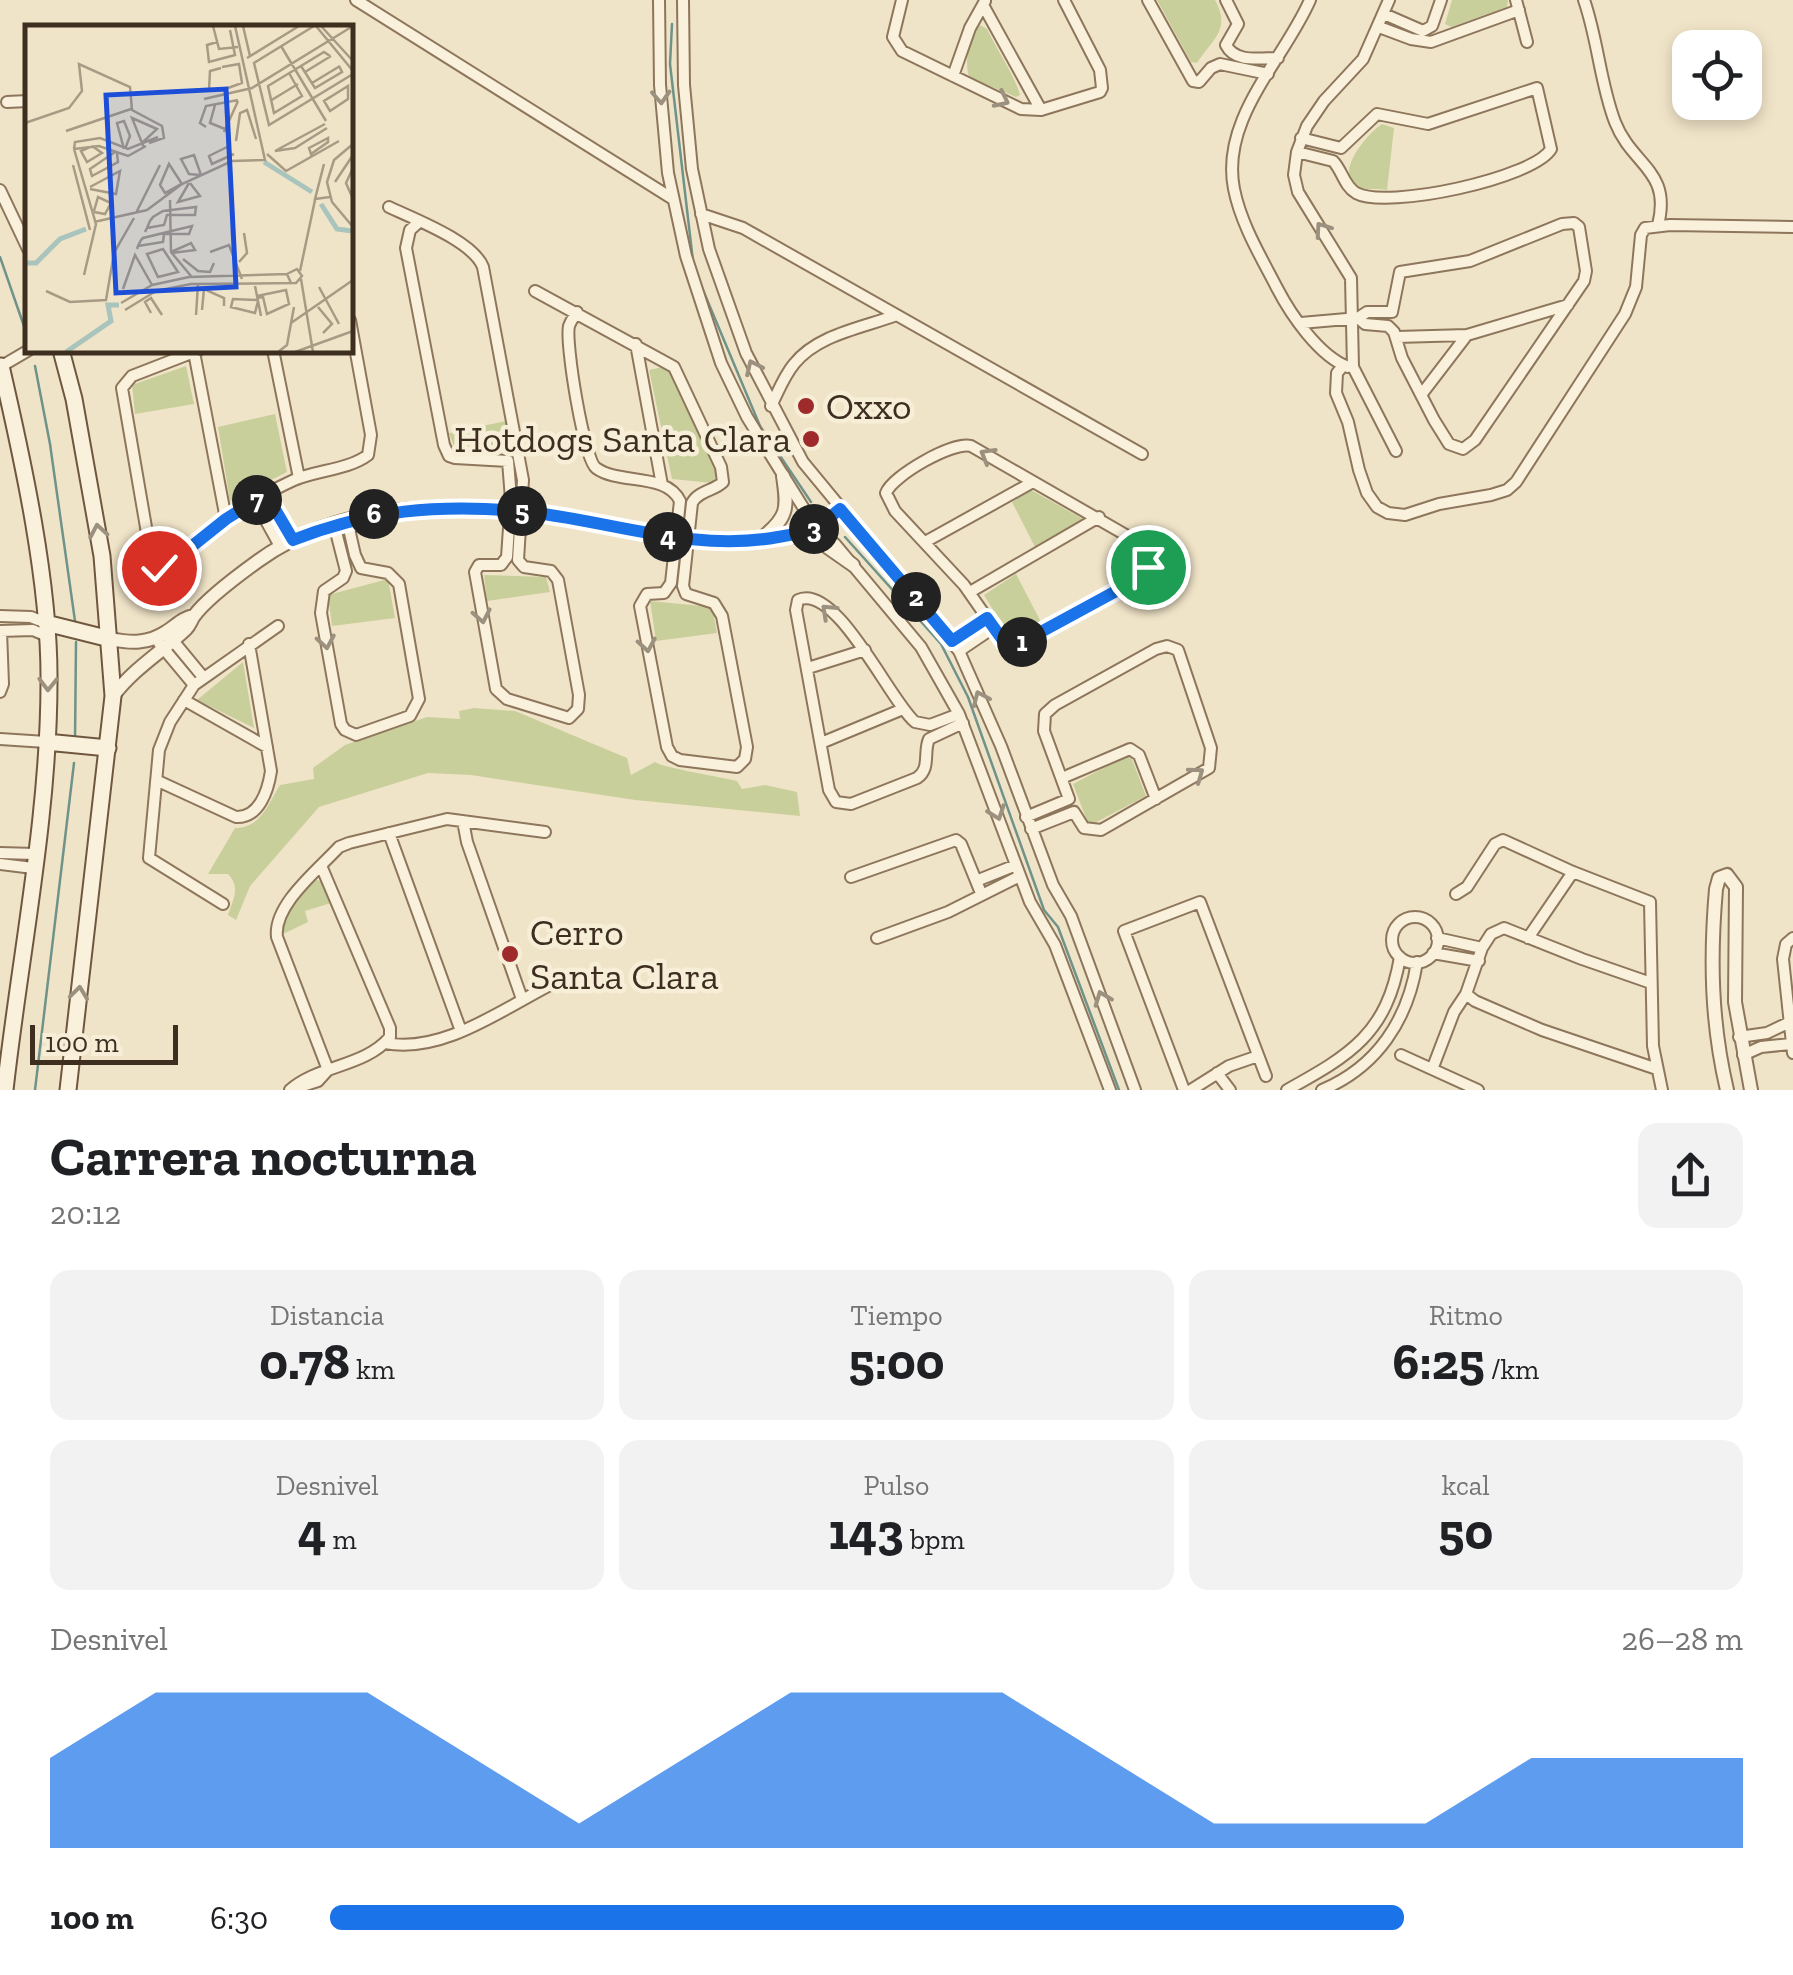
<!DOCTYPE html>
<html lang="es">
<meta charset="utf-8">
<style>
:root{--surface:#fff;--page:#f2f2f2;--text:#202124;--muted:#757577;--accent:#1a73e8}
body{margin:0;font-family:"Zilla Slab",serif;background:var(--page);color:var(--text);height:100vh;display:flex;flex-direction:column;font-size:38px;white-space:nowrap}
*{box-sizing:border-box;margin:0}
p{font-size:32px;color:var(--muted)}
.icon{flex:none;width:55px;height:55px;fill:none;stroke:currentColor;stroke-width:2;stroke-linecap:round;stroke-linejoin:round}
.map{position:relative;height:1090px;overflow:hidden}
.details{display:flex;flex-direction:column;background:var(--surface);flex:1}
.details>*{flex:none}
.buttons{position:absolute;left:1672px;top:30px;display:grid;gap:20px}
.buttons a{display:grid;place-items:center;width:90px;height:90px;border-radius:20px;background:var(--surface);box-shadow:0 5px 15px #0003;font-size:50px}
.scale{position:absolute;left:30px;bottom:25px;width:148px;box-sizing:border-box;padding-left:10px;border:5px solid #3d2e20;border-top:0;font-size:28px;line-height:35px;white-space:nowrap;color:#3d2e20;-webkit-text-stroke:8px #f7eed8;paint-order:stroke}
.pin{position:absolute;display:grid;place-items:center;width:85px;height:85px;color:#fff;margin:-42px;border:5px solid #fff;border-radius:50%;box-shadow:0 2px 10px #0007}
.km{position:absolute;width:50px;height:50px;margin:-25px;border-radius:50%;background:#222;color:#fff;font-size:28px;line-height:50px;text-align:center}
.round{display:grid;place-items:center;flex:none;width:105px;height:105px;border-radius:20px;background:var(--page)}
.head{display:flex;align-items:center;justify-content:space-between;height:170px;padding:0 50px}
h1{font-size:55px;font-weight:800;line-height:75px}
.metrics{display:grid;grid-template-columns:repeat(3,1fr);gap:15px;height:170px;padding:10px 50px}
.metrics div{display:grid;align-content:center;border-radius:20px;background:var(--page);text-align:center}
.metrics b{font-size:50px;font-weight:800}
.metrics small{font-size:28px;font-weight:400}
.metrics p{font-size:28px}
.chart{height:280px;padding:20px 50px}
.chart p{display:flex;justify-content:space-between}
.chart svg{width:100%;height:180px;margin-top:10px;fill:var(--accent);opacity:.7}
ul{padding:0 50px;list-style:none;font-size:32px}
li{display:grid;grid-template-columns:160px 120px 1fr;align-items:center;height:75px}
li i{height:25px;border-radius:12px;background:var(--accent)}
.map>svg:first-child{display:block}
.green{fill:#c9cf9b}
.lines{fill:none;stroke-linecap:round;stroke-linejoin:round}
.stream{stroke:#6f938a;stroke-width:2.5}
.minor-casing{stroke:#8d765c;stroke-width:14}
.tertiary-casing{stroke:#8d765c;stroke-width:16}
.secondary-casing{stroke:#6f573f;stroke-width:19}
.minor{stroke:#faf1dc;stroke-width:10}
.tertiary{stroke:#faf1dc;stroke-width:12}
.secondary{stroke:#faf1dc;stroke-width:15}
.oneway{stroke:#9c907e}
.route-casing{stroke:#fff;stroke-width:20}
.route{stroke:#1a73e8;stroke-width:12}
.poi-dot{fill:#9e2a2b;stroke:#f7eed8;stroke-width:4}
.labels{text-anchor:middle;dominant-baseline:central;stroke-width:9;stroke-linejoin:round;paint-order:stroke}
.poi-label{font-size:38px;fill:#3d2e20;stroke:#f7eed8;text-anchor:start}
.inset-river{fill:none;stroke:#a9c4bc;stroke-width:5}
.inset-road{fill:none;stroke:#a89b85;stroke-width:2.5}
.view{fill:#1d4ed8;fill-opacity:0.15;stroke:#1d4ed8;stroke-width:5}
.inset-edge{fill:none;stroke:#3d2e20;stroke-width:5}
</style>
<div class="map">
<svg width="1793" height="1090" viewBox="0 0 1793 1090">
<rect width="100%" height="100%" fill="#f0e4c8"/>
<path class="green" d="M1157,0H1215C1231,29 1214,38 1197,63L1191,62Z
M1452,0H1508L1507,7L1451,27L1445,24Z
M980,25L987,29C996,48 1016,78 1020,95L1016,97L969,77C964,60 969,40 980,25Z
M1382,124L1394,128L1387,190C1379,188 1370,190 1362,188C1329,179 1367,133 1382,124Z
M186,366L194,404L135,414L132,385Z
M667,366L717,475L712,483L672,479L649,370Z
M275,414L287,472L230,501L218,427Z
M506,421L508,450L455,449L449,433Z
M1031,490L1085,520L1035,547L1012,502Z
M1016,574L1041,622L1010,638L984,595Z
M484,575L546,577L550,592L487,601Z
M388,579L395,618L332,626L328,595Z
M650,601L712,607L717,633L656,641Z
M243,662L254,728L197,700Z
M474,708L515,711L627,758L631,775L655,762C664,768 721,777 737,781L742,789L765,785L797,792L800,816L635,800L471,775L428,773L319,807L250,886L236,920L228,915C233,899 241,888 228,874H208L235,828C261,828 268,804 280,785L314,779L313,768L345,745L427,717L460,719L459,711Z
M1130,754L1146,796L1089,826L1073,784Z
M316,880L322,881L331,903L305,911L308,922L283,934C282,910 301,896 316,880Z"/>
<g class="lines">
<path class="stream" d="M672,24L670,64L693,261
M0,257L26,332
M700,283L760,426L811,502
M35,366L50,444L75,621
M845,537L941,644L968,697L1044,910L1058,927L1119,1090
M75,741L76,642
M35,1090L74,763"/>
<defs>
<path id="minor" d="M356,0L673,199
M659,0L660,85L668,173L686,256L721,363L747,417L816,528L835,544L921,647L959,714L1030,902L1055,945L1110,1090
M683,0L684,85L692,169L709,249L746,353L803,462L959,651L1001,746L1053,885L1071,916L1135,1090
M902,0L893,37L902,51L1021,109L1041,110L1100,92L1102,88L1100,70L1064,0
M1148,0L1193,81L1199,82L1211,68L1220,64L1268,74
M1226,0L1238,24L1226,45C1235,63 1259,58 1278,58
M1310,0C1284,60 1220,118 1234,189C1241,224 1261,257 1277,288C1291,315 1319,356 1348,367
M1389,0L1363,59L1324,101L1307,126L1297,152L1294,175L1298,192L1351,278L1353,367L1396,451
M1516,0L1527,42
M1584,0C1598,40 1600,83 1615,122C1632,166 1672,170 1658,225
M983,5L1041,110
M1384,14L1423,31L1432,26L1441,0
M1379,27L1411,39L1431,42L1519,10
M953,76L970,28L985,1
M7,102L28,101
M1297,152L1333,161C1342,170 1344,186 1356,193C1387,210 1534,178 1551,149L1537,88L1428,124L1377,114L1341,148L1301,138
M0,190L28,249
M389,207C414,219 473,241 483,267L523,480L518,560L524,567L551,571L558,580L579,695L578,709L569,718L507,699L496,689L475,572L479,565H501L507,557L511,499L508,461L455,458L449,456L444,445L406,248L410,230L419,222
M701,214L743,228L1142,454
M535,291L674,367L721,467L723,482C714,491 698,491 692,503L683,586L686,594L714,603L722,616L747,747L745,759L737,767L680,760L672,756L667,747L640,606L647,594L664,593L671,583L680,501C666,472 619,485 596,468C584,459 565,343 569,326C571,320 574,317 577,312
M1301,323L1358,318L1367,312H1392L1400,272L1470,261L1562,224L1574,223L1579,227L1586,271L1584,281L1475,440L1463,449L1449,444L1434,420L1402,358L1394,332L1388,326L1365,324L1358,318
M1397,337L1467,335L1568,305
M636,344L662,485
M199,350L132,376L122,388L152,562L159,568L170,564C209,532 247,501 294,480C317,470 348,470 368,455L371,435L350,320
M273,350L299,478
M194,352L226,519
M1343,366L1337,373L1336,393L1348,422L1359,470L1367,493L1377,507L1388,513L1405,515L1439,504L1491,495L1507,490L1516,482L1625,314L1636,287L1641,235L1645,228L1670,225L1793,227
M0,367L29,350
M1421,395L1467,335
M771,406C778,392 784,376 794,364C817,335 861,328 894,316
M267,494L293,539
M255,501L280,546
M334,524L346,571L343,578L324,591L321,613L341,724L345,730L356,735L410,716L419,699L399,584L388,573L361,568L355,555L347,520
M816,528L840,509
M925,542L1033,482
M970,592L1099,517
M0,616L31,617L46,623
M0,631L33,630L47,636
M170,637L203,677
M952,641L987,618L964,585L895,511L886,493C892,476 953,441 971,446L1138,542L1148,562L1142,577L1015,646H1007L993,628L959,651
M159,643L194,685
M808,668L865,650
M0,692L3,684L1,631
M184,700L267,747
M959,714L930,725L915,722C890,701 836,582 798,600L796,610L829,790L836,802L851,804L917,778C931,769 923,752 929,739L963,723
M0,739L46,742
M821,743L903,709
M1062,778L1130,749L1139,755L1156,799
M158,781L236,817C259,818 268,791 271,771L249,644
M1026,817L1069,799L1044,731L1045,714L1055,705L1156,649L1167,646L1178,650L1211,748L1209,768L1101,830L1084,828L1074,812L1031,829
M463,821L467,842L522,999
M389,833L461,1031
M0,853L35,854
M0,864L33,868
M851,877L956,840L961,844L981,893
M976,881L1016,865
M1456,894L1467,887L1495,844L1503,840L1573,872L1650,902L1653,1046L1662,1090
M223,904L149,858L159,750L170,722L194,685L278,626
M1392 940a23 23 0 1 1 46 0a23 23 0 1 1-46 0Z
M877,938L948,912L1020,876
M1437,938L1482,948
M1528,938L1573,872
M1793,938L1786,944L1783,959L1793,1053
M1433,953L1479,961
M1466,994L1475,1001L1542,1030L1657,1069
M1739,1037L1767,1033L1788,1023
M385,1043C441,1054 500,1011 548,986
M1401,1055L1478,1090
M1743,1055L1761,1047L1791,1044
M1433,1067L1454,1012L1466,994L1482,948L1491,934L1504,928L1582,959L1651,983
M328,1070L277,937C273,905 318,870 339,847L349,843L447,819L545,832
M1217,1073L1230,1090
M290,1090C318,1065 365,1067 390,1037V1028L322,868
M290,1090L318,1081L327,1071
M1184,1090L1124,931L1200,902L1266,1076
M1191,1090L1229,1066L1258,1056
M1287,1090C1350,1055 1387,1034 1400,957
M1322,1090C1377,1067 1408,1020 1417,962"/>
<path id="tertiary" d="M793,536L823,544L853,565
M762,538C788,517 788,509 783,476
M110,639C131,643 148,644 166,632C176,626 182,618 194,616
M113,696C134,668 162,652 186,629C190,625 191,620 194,616C207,598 240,574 258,561C345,498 466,501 568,517C660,532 721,556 816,528
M1727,1090C1711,1022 1710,958 1716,889L1719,878L1727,875L1736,887L1735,1002L1751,1090"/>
<path id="secondary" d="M61,350L74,399L102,556L113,696L68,1090
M1,366C23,461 50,584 49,682C49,818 20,955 5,1090
M46,623L110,639
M46,742L108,748"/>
</defs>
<use href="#minor" class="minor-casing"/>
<use href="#tertiary" class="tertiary-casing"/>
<use href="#secondary" class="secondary-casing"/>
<use href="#minor" class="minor"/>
<use href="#tertiary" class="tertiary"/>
<use href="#secondary" class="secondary"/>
</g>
<defs><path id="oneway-chevron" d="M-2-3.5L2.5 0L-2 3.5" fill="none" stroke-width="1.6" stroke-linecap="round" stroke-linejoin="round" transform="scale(2.5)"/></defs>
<g class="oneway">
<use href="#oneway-chevron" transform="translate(661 97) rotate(87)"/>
<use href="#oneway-chevron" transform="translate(1002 100) rotate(26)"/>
<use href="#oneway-chevron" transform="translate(1322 229) rotate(-125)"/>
<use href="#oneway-chevron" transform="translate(753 367) rotate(-115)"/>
<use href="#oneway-chevron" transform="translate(987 455) rotate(-150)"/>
<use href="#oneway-chevron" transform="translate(98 531) rotate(-100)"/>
<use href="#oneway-chevron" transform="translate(828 611) rotate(-137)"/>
<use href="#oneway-chevron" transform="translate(482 616) rotate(79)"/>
<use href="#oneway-chevron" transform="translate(326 642) rotate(80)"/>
<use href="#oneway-chevron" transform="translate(647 645) rotate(80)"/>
<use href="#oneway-chevron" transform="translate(48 684) rotate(91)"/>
<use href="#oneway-chevron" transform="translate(980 698) rotate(-114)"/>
<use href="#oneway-chevron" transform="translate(1197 774) rotate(-36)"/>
<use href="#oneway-chevron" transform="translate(997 813) rotate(70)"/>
<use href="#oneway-chevron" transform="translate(79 993) rotate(-83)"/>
<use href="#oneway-chevron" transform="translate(1102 998) rotate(-111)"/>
</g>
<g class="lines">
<defs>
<path id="route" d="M159,568L166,567L226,519L266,494L293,540C370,510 437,504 519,511C606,519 690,553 778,537C790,535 805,533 816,528C824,524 832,515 840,509L952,641L987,618L1007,646H1015L1142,577L1148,567"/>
</defs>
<use href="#route" class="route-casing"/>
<use href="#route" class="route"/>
</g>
<g class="poi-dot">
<circle cx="806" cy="406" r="10"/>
<circle cx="811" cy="439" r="10"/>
<circle cx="510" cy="954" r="10"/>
</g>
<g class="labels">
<g class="poi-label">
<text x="826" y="406">Oxxo</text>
<text x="791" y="439" text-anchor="end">Hotdogs Santa Clara</text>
<text x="530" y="932">Cerro<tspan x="530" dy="44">Santa Clara</tspan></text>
</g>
</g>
<g transform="translate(25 25)">
<rect width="328" height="328" fill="#f0e4c8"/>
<path class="inset-river" d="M239,137L287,167M296,179L312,204L327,206M0,238H11L35,214L61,204M41,327L86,296L83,280H94"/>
<path class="inset-road" d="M188,1L194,24L213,22M218,1L225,31M289,1L229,38L244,100L328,49M291,1L328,46M296,1L328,36M192,17L182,20L184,37L210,30L205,5M256,21L301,96M222,33L274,1M276,41L290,63L317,47L314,41M197,42L214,39L217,58L203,63M196,43L185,46L184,65L202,63M280,47L306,31M264,48L277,71L249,88L243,61L299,27L305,31M287,58L315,41M323,61V74L305,86L299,76ZM179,74L227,63L328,1M245,76L273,59M190,80L185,98L200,104M0,98L44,83L57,66L54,39L105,62L107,85L137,101L139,113L124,118M300,99L250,126L270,123L302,103M181,102L175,98L181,81L213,75M41,106L106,84M199,107L213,76M303,113V117L286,129L284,123ZM211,116L215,88L222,85L231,114M118,117L132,104L107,93L119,123M328,119L309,135L302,157L307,177L328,202M65,122L56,126L62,137L77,128L67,121M202,122L184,131L187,139L209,129M49,124L71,199L59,250M49,124L50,117L75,113L103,124L133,112M49,124L74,121L103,131L121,121M99,124L92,98L99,96L105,111L100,124M90,127L65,144L67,151L93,137L92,128M242,129L261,146L314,116M299,139L290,174L305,172M48,140L65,205M328,143L321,158L328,174M175,150L164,149L156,134L169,130L176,150M310,157L328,130M164,158L153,177L175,171L165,158M156,159L140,168L135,160L144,139L157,159M65,162L95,146L91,169L65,164M145,175L146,227L166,251M69,186L73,172L86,178L80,189L69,187M111,188L135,140M69,197L122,185L157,159L207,136L240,135L210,1M120,207L122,203L125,196L128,192L138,186L171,182L170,190H142L139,200L122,203M112,224L113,221L116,215L118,213L167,201L164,209H139L138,217L113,221M138,224L153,247L133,252L122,229ZM146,227L166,218L170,225L147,228M185,227L204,220L217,254M158,234L173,246L185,247L189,238M214,237L222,228L219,208M275,246L290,175M276,254L288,327M127,260L164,252L262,249M230,261L236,291M294,262L314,299M98,264L110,230L127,260M21,266L45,277L81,275L89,228L109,193M131,266L166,259L271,258L277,251L272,244L262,249L266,258M232,271L261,265L264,279L242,289L238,272L232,273M233,275L208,274L206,282L230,288L233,276M96,278L127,260M293,282L307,299L298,308M100,285L131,266M177,285L179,264L199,273V281M126,288L120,277L126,273L137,290M171,290L173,259M266,298L328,255M253,327L262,320L269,282M270,327L328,306"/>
<path class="view" d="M201,64L211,262L91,268L81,70Z"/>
<rect width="328" height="328" class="inset-edge"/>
</g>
</svg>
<div class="buttons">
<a><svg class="icon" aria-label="locate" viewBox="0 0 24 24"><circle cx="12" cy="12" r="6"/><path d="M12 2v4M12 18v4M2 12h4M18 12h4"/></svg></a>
</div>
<div class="scale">100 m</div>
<div class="pin" style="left:1148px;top:567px;background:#1e9e55"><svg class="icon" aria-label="arrive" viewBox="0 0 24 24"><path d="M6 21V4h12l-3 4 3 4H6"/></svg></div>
<div class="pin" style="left:159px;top:568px;background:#d93025"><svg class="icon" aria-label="check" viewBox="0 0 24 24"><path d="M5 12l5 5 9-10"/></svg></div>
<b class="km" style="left:1022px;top:642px">1</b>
<b class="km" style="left:916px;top:597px">2</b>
<b class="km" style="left:814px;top:529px">3</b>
<b class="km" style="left:668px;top:537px">4</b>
<b class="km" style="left:522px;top:511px">5</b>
<b class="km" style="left:374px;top:514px">6</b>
<b class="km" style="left:257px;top:500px">7</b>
</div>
<section class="details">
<div class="head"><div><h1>Carrera nocturna</h1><p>20:12</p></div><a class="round"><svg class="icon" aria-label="share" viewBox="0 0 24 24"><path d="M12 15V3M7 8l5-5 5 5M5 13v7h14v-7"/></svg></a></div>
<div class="metrics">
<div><p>Distancia</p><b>0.78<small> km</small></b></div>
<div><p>Tiempo</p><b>5:00</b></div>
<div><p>Ritmo</p><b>6:25<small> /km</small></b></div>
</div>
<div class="metrics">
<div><p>Desnivel</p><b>4<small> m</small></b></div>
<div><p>Pulso</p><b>143<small> bpm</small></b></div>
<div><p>kcal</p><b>50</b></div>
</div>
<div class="chart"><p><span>Desnivel</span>26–28 m</p>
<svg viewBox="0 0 160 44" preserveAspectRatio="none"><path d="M0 44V22L10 6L20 6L30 6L40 22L50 38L60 22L70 6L80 6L90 6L100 22L110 38L120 38L130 38L140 22L150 22L160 22V44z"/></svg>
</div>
<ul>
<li><b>100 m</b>6:30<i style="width:76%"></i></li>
</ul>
</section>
